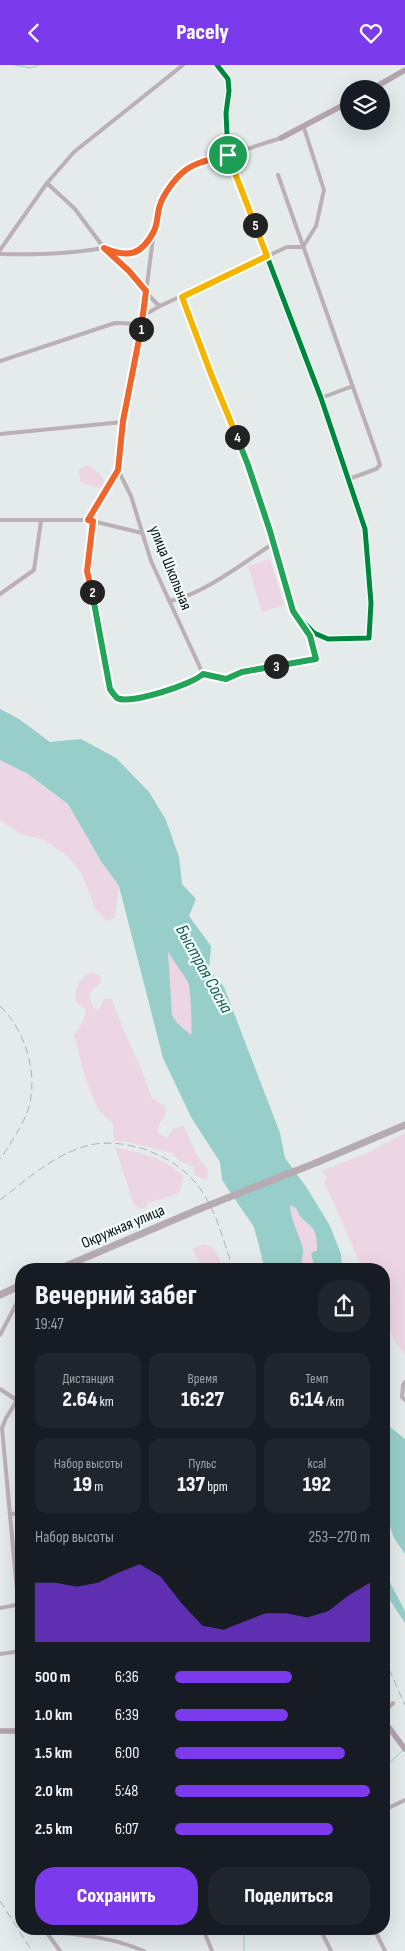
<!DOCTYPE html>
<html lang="ru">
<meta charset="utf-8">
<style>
:root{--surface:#171b24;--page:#20242c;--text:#f1f3f6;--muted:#9ea1a6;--accent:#7c3aed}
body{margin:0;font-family:"Sofia Sans Condensed",sans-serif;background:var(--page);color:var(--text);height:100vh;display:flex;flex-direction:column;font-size:19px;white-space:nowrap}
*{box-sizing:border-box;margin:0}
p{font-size:16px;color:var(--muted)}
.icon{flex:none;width:28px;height:28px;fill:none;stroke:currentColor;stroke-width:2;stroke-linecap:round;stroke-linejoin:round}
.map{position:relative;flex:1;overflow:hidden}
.side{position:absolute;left:15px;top:1198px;width:375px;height:672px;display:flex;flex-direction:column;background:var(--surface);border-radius:20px;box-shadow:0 5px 20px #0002}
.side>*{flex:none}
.tools{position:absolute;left:340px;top:15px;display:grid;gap:10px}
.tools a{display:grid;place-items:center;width:50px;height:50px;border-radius:50%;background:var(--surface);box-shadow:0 5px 20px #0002;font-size:25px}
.pin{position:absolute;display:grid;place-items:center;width:42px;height:42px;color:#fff;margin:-21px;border:2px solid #fff;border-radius:50%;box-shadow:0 1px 5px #0007}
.km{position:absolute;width:25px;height:25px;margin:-12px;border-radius:50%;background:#222;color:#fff;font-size:14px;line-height:25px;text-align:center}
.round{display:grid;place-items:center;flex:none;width:52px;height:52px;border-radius:20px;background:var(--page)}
.overview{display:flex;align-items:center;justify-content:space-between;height:85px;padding:0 20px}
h1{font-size:28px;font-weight:800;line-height:38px}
.stats{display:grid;grid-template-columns:repeat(3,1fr);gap:8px;height:85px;padding:5px 20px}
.stats div{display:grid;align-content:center;border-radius:12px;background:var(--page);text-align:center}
.stats b{font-size:21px;font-weight:800}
.stats small{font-size:14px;font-weight:400}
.stats p{font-size:14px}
.chart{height:140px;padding:10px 20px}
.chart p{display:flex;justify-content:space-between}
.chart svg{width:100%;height:90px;margin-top:5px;fill:var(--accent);opacity:.7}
.action{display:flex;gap:10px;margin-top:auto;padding:10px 20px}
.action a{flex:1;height:58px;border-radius:20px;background:var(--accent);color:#fff;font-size:20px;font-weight:800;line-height:58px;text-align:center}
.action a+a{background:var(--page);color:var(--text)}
ul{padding:0 20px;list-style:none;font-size:16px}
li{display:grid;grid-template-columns:80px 60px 1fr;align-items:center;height:38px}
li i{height:12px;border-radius:6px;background:var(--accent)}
header{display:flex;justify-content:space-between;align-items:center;height:65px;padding:0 20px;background:var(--accent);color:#fff;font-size:22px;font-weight:800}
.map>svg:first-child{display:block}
.green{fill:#edd6e4}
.water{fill:#98cec9;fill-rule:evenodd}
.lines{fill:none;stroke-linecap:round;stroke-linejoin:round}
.stream{stroke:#98cec9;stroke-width:1}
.street{stroke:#bcb0b7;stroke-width:4}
.secondary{stroke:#b3a4ad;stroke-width:5.5}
.highway{stroke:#b6abb3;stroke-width:7}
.rail{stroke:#b2afb2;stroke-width:1;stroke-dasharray:8 4;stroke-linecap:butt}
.highway-bridge{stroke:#b6abb3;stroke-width:7}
.cycleway-casing{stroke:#effcfa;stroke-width:8}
.cycleway{stroke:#00873e;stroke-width:5}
.split-1-casing{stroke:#fff;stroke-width:10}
.split-2-casing{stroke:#fff;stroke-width:10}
.split-3-casing{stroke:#fff;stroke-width:10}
.split-4-casing{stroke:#fff;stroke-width:10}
.split-5-casing{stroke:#fff;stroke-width:10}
.split-6-casing{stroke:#fff;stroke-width:10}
.split-1{stroke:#f0652b;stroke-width:6}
.split-2{stroke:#f0652b;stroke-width:6}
.split-3{stroke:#22a559;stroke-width:6}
.split-4{stroke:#22a559;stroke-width:6}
.split-5{stroke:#f5b400;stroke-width:6}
.split-6{stroke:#f5b400;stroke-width:6}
.labels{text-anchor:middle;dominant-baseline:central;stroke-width:4.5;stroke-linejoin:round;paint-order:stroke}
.street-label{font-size:16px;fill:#0c1110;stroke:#effcfa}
.water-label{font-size:18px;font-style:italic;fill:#1b5a55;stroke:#effcfa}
</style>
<header><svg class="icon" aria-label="back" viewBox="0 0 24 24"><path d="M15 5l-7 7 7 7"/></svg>Pacely<svg class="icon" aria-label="heart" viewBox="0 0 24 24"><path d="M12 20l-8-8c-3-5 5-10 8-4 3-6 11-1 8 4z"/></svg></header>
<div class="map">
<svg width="405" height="1886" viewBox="0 0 405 1886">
<rect width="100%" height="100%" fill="#e4ebea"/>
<path class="green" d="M88,400L99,408L104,415L103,420L98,423L80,417L79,405Z
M270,494L284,540L262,547L248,501Z
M0,695L28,709L68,739L101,796L119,821L115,853L106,856L95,843L81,808L67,791L44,775L21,769L0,755Z
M167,885C173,895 185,909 189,919C191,924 191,964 191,970L177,958L172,950Z
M90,908L100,910L101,917L90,927V934L94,943L99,945L104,934H112C123,968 141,999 152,1033L165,1041L166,1049L159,1060L158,1068L167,1073L174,1063L184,1061L197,1090L208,1105L207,1114L200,1113L193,1109L194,1102L179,1096L172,1088L128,1077L114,1076L113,1059L98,1044L85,1013L74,969C82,962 84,955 86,944L76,937C75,921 77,917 90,908Z
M405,1068V1289C380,1263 384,1237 384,1204H363L324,1117L327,1112L321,1106L363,1090Z
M115,1082C146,1090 157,1089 184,1111L180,1126L174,1130L148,1138L147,1142L138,1144V1141L134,1140Z
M290,1140L296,1143C304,1164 318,1154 317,1185L311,1188L315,1204H302L300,1200L303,1186L292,1156Z
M203,1179L211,1181L217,1189L223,1204H203L192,1184Z"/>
<path class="water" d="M0,644L19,654L50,677L81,674L116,693L149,727L166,755L179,792L182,819L196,834L189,851L211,881L209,905L224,922L280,1068L285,1093L307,1123L330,1161L341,1189L342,1204H315L311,1188L317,1185C318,1154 304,1164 296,1143L290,1140C291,1156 299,1169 303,1184C304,1190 300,1197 302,1204H265L254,1162L222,1115L220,1097L191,1052L163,993L119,821L101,796L68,739L28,709L0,695ZM168,887C174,897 182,907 188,917C191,923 192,962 191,970L177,958L172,950Z
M384,1357L405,1374V1489L394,1473L384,1444Z
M384,1506L405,1546V1558L384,1526Z"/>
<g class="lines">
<path class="stream" d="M14,0L31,3L39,0
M384,1703L403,1685
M244,1864V1886"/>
<path class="street" d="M278,110L378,393L380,400L376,404L349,414
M47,118L75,144L104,183L117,188L128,190L137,188L153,166
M0,185L47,118L74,87L183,0
M0,189C35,190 69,189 104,183C115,193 126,203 136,214C144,223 150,234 160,241
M183,231L211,309L248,400L270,466L293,546L314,568L328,574L369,573L371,538L365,464L321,333L228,89L226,48L229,26L228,14L217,0
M0,296L115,258L142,259L146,249L160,241L287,182H303L316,161L324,125L304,63
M321,333L353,321
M0,369L123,357
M118,405L131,431L151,496L203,609
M0,455H88L142,468
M88,455L118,405L123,357L142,259L154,165L160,139L180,109L191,102L281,73
M93,456L87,506L109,624L117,633L125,634C147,630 186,625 203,609
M0,529L34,505L41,456
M169,536C201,531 246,496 274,478
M203,609L226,614L242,607L316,594L310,571L302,558
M0,1270L21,1230
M405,1317L403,1320L402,1332L405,1335
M0,1324L21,1338
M11,1449L21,1448
M0,1543L21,1539
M20,1558L2,1363L6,1353L21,1329
M0,1589L21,1586
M384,1647L393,1638
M384,1745L405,1735
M44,1864L60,1886
M203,1864L212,1886
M320,1864L331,1886
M374,1864L385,1886
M48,1867C81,1869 114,1873 144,1886"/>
<path class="secondary" d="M372,24L405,5
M281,73L349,37
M384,1656L405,1684
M0,1666H21"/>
<path class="highway" d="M318,1097L405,1060
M59,1204L197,1145
M0,1230L21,1220"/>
<path class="rail" d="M0,941C26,966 40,1012 27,1048C20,1064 10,1080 0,1094
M0,1135C25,1116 50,1093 80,1083C100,1075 124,1078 144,1084C207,1107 214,1146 233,1204
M384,1593L405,1640
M0,1836L32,1886"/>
<path class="highway-bridge" d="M197,1145L318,1097"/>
<defs>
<path id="cycleway" d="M183,231L211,309L248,400L270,466L293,546L314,568L328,574L369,573L371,538L365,464L321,333L228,89L226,48L229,26L228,14L217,0
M93,456L87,506L109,624L117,633L125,634C147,630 186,625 203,609"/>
</defs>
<use href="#cycleway" class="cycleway-casing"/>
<use href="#cycleway" class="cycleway"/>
</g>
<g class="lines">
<defs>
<path id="split-1" d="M141,264L146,226L129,206L104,183C128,193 141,191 154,166C158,158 157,148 160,140C163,130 174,115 182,108C194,97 213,94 228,90"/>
<path id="split-2" d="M92,527L87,506L93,456L88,455L118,405L123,356L141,264"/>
<path id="split-3" d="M92,527L110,624C112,627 115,631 117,633C130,640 193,619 203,609L226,614L242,607L276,601"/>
<path id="split-4" d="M237,372L248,400L270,466L293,546L310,571L316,594L276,601"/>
<path id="split-5" d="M237,372L211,309L182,232L267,191L255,160"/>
<path id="split-6" d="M228,90L255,160"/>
</defs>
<use href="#split-1" class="split-1-casing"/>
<use href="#split-2" class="split-2-casing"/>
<use href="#split-3" class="split-3-casing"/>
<use href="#split-4" class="split-4-casing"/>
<use href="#split-5" class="split-5-casing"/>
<use href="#split-6" class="split-6-casing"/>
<use href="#split-1" class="split-1"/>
<use href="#split-2" class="split-2"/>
<use href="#split-3" class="split-3"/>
<use href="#split-4" class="split-4"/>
<use href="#split-5" class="split-5"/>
<use href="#split-6" class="split-6"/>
</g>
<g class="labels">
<g class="street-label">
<text transform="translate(170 503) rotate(68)">улица Школьная</text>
<text transform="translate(123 1162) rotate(-23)">Окружная улица</text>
</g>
<g class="water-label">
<text transform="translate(204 904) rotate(61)">Быстрая Сосна</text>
</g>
</g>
</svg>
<div class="tools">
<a><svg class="icon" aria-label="layers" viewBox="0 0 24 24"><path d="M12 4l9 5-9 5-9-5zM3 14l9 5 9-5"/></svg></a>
</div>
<div class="pin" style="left:228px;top:90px;background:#1e9e55"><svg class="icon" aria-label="arrive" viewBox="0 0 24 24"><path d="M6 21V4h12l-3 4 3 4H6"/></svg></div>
<b class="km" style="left:141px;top:264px">1</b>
<b class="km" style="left:92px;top:527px">2</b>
<b class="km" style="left:276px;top:601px">3</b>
<b class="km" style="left:237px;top:372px">4</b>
<b class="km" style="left:255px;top:160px">5</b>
<section class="side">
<div class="overview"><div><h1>Вечерний забег</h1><p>19:47</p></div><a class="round"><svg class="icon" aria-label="share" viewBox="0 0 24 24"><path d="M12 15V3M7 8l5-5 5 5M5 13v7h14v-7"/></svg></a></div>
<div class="stats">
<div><p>Дистанция</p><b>2.64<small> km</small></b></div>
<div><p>Время</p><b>16:27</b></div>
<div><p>Темп</p><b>6:14<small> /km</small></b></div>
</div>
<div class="stats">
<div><p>Набор высоты</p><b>19<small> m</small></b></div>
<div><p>Пульс</p><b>137<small> bpm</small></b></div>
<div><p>kcal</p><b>192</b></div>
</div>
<div class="chart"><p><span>Набор высоты</span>253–270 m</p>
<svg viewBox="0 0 160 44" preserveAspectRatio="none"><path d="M0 44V15L10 15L20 17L30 15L40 10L50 6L60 12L70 25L80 36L90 38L100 34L110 30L120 30L130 32L140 29L150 21L160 15V44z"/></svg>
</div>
<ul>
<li><b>500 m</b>6:36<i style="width:60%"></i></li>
<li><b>1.0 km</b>6:39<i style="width:58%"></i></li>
<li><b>1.5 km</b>6:00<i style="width:87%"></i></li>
<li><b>2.0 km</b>5:48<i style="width:100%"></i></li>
<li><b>2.5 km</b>6:07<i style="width:81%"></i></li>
</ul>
<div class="action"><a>Сохранить</a><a>Поделиться</a></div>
</section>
</div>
